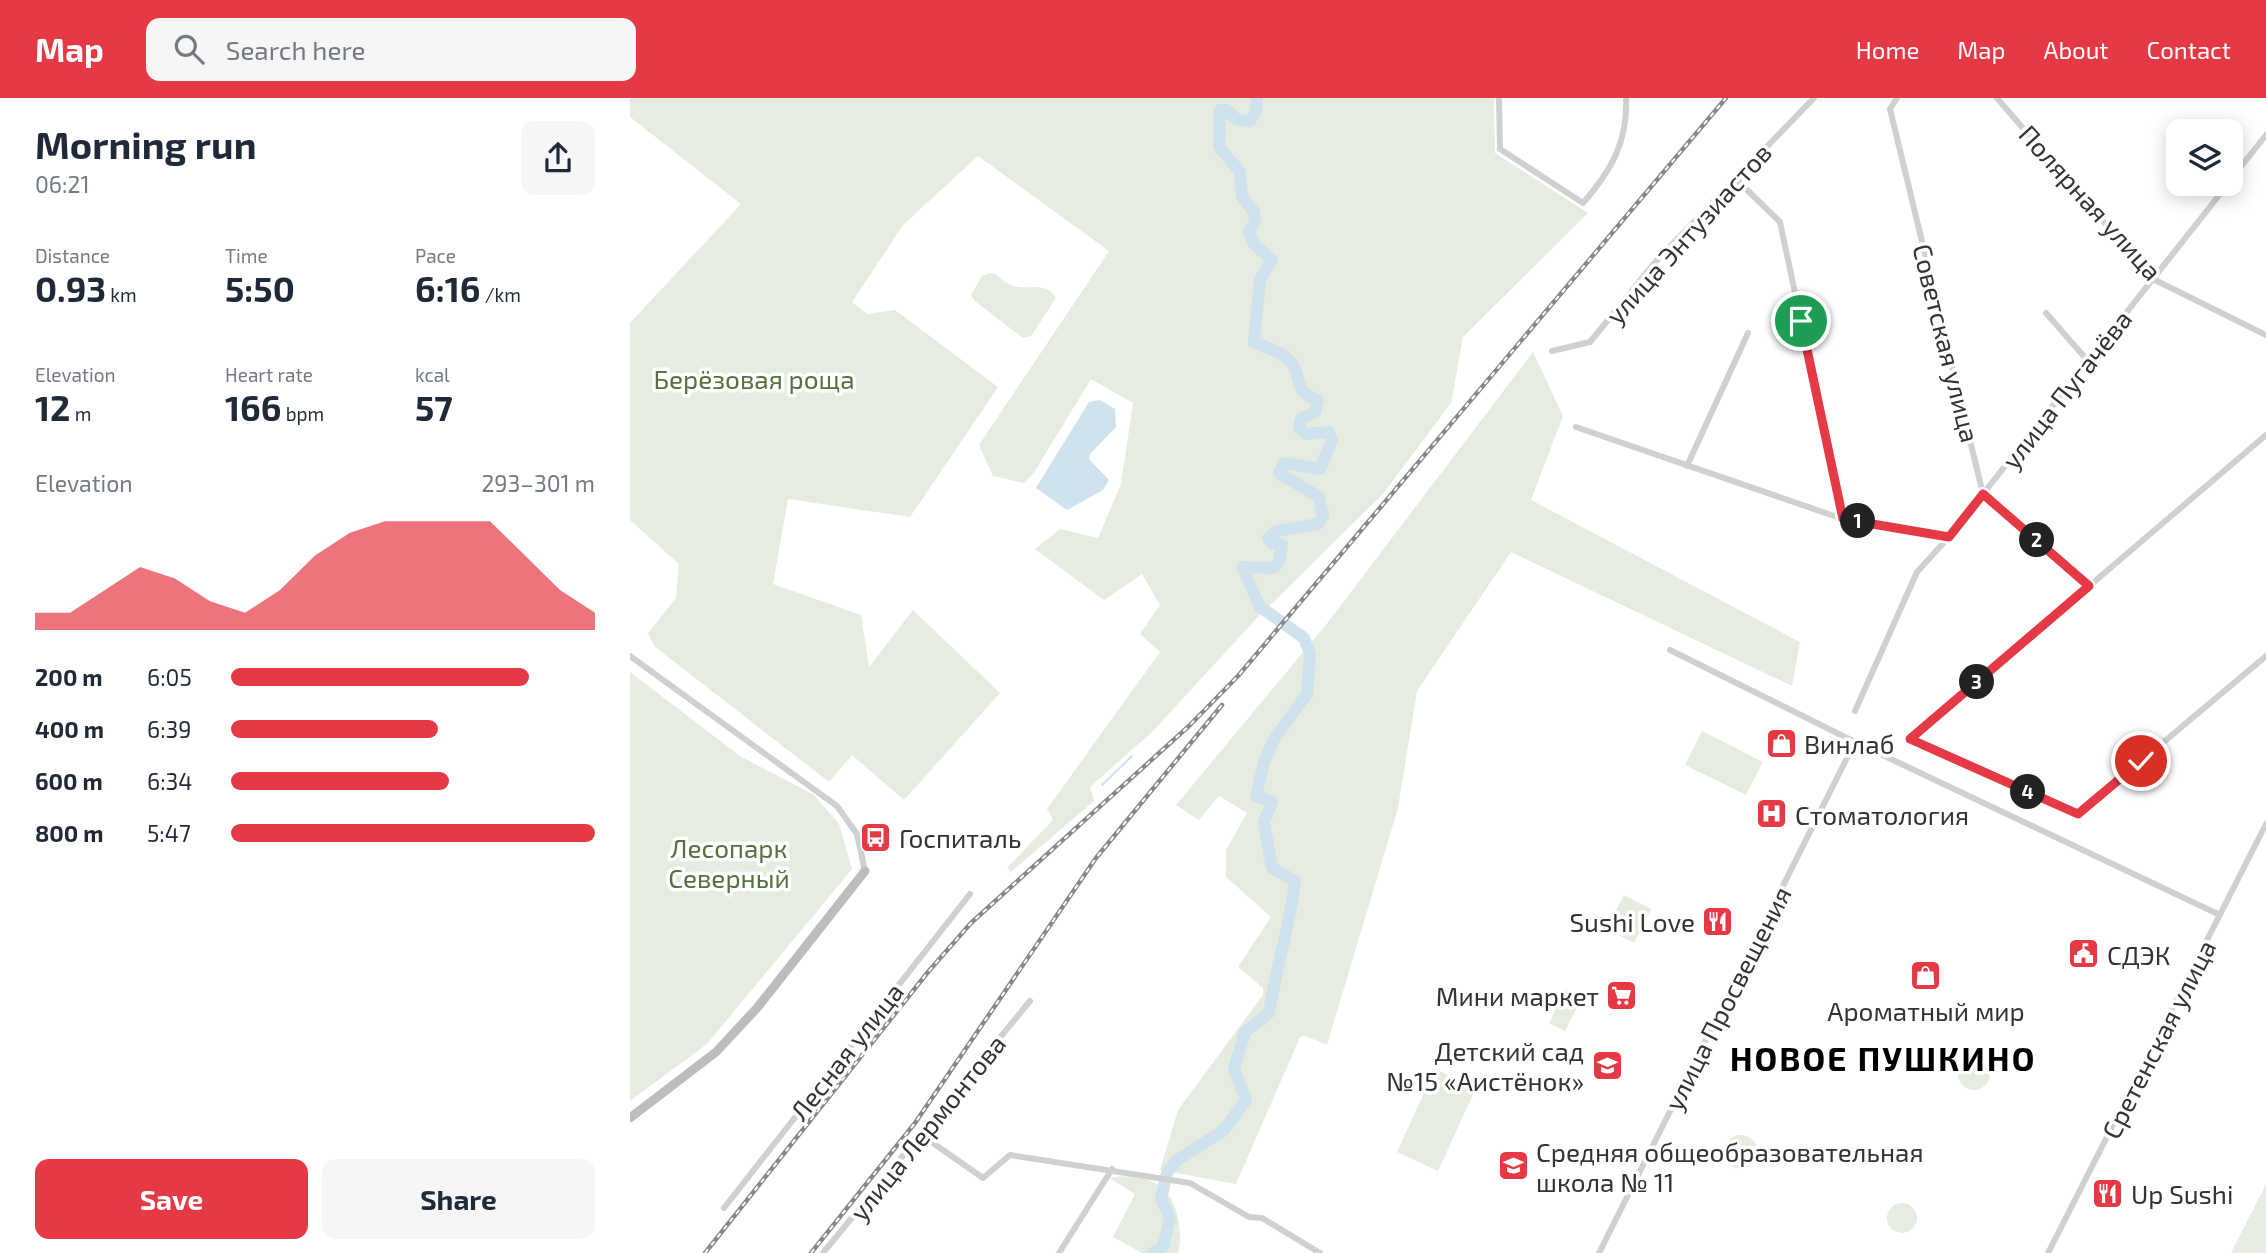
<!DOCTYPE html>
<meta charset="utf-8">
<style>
:root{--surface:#fff;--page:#f6f6f7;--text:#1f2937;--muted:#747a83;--accent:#e63946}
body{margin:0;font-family:"Exo 2",sans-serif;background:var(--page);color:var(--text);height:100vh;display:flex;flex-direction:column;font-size:26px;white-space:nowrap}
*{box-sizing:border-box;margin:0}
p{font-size:23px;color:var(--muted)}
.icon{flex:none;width:38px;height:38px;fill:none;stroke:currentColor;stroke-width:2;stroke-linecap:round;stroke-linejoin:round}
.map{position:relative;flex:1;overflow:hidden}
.details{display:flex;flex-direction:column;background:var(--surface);width:630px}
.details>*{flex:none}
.buttons{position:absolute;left:1536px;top:21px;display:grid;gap:14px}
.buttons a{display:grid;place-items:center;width:77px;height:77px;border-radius:14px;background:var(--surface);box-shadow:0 4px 18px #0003;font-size:35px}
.pin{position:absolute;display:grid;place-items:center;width:60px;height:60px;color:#fff;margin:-30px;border:4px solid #fff;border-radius:50%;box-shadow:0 2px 7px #0007}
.km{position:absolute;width:35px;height:35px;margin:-18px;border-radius:50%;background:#222;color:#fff;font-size:19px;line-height:35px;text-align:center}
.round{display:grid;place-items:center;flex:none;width:74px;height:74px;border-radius:14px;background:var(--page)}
.overview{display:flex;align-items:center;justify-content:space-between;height:119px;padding:0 35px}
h1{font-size:38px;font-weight:700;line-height:52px}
.stats{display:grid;grid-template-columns:repeat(3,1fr);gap:10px;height:119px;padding:7px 35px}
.stats div{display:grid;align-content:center}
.stats b{font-size:35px;font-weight:700}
.stats small{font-size:19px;font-weight:400}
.stats p{font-size:19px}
.chart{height:196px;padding:14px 35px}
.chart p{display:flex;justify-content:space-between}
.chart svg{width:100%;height:126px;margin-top:7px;fill:var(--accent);opacity:.7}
.button{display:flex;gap:14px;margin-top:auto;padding:14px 35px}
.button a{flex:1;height:80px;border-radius:14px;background:var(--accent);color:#fff;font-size:28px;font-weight:700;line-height:80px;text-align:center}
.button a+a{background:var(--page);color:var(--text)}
ul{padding:0 35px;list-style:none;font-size:23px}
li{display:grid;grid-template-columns:112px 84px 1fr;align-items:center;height:52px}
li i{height:18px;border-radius:9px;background:var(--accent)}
header{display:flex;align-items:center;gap:42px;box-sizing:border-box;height:98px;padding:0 35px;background:var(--accent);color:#fff}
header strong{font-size:33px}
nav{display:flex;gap:38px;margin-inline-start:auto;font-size:24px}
.search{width:490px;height:63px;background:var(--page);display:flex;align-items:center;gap:18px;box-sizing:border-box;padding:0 24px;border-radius:14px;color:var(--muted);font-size:26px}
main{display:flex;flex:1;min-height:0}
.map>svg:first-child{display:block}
.green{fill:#e6ecdf}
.water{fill:#cfe2ee}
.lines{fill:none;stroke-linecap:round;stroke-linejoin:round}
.stream{stroke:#cfe2ee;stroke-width:2}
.river{stroke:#cfe2ee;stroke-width:12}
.street{stroke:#d0d0d0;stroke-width:6}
.secondary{stroke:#bdbdbd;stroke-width:9}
.rail-casing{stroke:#888;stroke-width:4.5}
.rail{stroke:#fff;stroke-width:2;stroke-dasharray:5;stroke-linecap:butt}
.route-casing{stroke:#fff;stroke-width:14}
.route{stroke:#e63946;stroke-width:9}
.labels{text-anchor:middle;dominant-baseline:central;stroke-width:7;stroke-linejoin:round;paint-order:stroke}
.street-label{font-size:26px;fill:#333;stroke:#fff}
.park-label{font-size:26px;fill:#56703f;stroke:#fff}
.poi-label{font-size:26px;fill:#333;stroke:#fff;text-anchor:start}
.district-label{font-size:33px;font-weight:bold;letter-spacing:2px;fill:#000;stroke:#fff}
</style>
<header>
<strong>Map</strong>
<div class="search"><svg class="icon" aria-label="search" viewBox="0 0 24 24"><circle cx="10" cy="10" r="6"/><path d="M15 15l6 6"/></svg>Search here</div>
<nav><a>Home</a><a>Map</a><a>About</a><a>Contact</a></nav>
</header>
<main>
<section class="details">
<div class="overview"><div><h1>Morning run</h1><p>06:21</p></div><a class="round"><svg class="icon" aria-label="share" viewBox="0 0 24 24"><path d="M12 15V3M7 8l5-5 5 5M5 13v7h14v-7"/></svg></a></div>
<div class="stats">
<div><p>Distance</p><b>0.93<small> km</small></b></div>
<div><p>Time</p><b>5:50</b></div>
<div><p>Pace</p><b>6:16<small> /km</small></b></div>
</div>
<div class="stats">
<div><p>Elevation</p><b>12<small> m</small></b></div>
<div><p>Heart rate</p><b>166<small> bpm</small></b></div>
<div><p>kcal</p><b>57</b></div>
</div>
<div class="chart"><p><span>Elevation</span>293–301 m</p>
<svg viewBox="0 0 160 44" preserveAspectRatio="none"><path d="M0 44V38L10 38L20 30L30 22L40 26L50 34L60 38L70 30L80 18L90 10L100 6L110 6L120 6L130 6L140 18L150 30L160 38V44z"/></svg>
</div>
<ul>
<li><b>200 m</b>6:05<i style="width:82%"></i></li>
<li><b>400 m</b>6:39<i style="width:57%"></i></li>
<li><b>600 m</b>6:34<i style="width:60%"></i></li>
<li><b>800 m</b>5:47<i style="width:100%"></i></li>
</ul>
<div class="button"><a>Save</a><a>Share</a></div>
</section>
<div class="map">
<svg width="1636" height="1155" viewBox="0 0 1636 1155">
<rect width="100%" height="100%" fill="#fff"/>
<path class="green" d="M0,0H864L865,55L958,115L833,239L821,305L753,396L626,521L523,633L460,689L464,703L381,774L377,770L423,722L417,711L530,554L510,536L530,507L512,476L474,502L405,451L430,431L468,440L491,386L503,305L461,281L403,376L394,385L363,378L349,347L479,153L348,58L273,127L222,204L237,216L265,212L368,289L280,419L158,401L143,486L231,517L239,569L283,512L370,595L274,702L222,657L199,684L24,548L18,535L46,500L49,466L0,422V225L111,106L0,19Z
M359,175C369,176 370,182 379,186C395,195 416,181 426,200L401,238L393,240L345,203L341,197L352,178Z
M903,254L933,318L901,402L1170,544L1162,588L881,454L787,593L768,710L697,947L676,938L670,939L606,1086L530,1072L548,1012L633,897V890L608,869L641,819L596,779V752L617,715L589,698L569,722L546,707L699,523Z
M0,574L110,658L184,697L209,726L222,771L77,946L0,1003Z
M1072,633L1133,664L1116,697L1055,667Z
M994,797L1021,811L1004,845L976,831Z
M936,891L952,899L935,933L919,925Z
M1328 976a16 16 0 1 1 32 0a16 16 0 1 1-32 0Z
M805,971L846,990L808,1073L767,1054Z
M1094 1054a17 17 0 1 1 34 0a17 17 0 1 1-34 0Z
M492,1078C502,1080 516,1080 525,1085C547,1095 554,1134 548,1155H512L483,1139L505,1096L479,1080Z
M1636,1086V1155H1601Z
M1257 1120a15 15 0 1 1 30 0a15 15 0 1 1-30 0Z"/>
<path class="water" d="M470,302L485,311L486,329L461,355L459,361L479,382L473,392L437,412L406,390L459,304Z"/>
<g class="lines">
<path class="stream" d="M472,687L502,658"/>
<path class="river" d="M523,1155L533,1149L540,1120L531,1101L537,1075L546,1063L594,1032L616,1002L604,971L615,934L639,915C646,870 660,828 665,783L642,770L634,724L642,704L626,698L634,664L644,641L677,596L680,556L674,540L629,508L613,469L643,470L649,464L652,447L642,445L638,440L647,433L688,426L693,418L689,399L649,375L654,365L690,371L702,342L699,334L676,336L669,330L671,321L685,314L688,302C661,294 674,278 660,263C652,254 635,249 624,244L630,181L642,162L624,146L619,134L625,123L624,114L612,99L610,74L589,49L590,12H597L607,22L620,23L626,13L627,0"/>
<path class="street" d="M869,0L870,51L953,105C981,73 998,44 996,0
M1267,0L1260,11L1353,396L1459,488
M1367,0L1523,181L1636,237
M1106,81L1150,124L1213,421
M1601,81L1636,37
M1416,215L1458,263
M922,253L960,244L1027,162L1184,0
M946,329L1213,421L1319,439
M1636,337L1280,641L1448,716L1636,558
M1057,368L1118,235
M1040,552L1225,644L1590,817
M0,558L207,708L227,736L235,773
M1225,613L1287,474L1319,439L1598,86
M290,1036L353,1080L380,1057L560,1085L619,1119L632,1120L690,1155
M94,1110L340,796
M193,1155L400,903
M429,1155L482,1071
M969,1155L1225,644
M1418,1155L1636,726"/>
<path class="secondary" d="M0,1020L86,954L127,910L235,773"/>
<defs>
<path id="rail" d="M75,1155L298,874L341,825L559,628L608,578L1096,0
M181,1155L285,1025L466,760L592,607"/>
</defs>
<use href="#rail" class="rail-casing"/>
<use href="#rail" class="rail"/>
</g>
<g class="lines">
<defs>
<path id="route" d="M1171,223L1213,421L1319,439L1353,396L1459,488L1280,641L1448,716L1511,663"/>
</defs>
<use href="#route" class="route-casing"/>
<use href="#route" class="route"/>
</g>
<defs>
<symbol id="shop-square" viewBox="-11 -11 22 22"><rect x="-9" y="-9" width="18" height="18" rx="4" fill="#e63946" stroke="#fff"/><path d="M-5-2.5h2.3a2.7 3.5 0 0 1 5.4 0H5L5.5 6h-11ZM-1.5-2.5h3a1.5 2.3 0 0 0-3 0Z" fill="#fff"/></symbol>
<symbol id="hospital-square" viewBox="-11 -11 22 22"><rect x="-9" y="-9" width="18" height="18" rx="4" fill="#e63946" stroke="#fff"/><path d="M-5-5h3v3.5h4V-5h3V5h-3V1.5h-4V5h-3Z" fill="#fff"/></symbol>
<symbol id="bus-square" viewBox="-11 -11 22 22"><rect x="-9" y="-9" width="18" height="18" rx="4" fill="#e63946" stroke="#fff"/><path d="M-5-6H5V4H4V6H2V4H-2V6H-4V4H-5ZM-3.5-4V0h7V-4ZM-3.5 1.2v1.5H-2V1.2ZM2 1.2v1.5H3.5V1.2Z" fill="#fff"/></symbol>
<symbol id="restaurant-square" viewBox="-11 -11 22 22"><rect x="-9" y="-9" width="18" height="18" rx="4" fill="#e63946" stroke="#fff"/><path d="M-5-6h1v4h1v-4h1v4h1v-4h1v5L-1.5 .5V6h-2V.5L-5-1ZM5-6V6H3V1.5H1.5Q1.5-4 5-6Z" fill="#fff"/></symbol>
<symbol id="civic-square" viewBox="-11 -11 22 22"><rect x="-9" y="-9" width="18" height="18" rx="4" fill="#e63946" stroke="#fff"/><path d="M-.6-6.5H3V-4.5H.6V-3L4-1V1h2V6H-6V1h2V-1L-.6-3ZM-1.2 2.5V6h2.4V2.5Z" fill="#fff"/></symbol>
<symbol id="supermarket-square" viewBox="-11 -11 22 22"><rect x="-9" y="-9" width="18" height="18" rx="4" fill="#e63946" stroke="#fff"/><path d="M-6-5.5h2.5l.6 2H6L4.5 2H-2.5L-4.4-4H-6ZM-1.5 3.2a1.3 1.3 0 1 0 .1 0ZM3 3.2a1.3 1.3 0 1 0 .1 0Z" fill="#fff"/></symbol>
<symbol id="school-square" viewBox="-11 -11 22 22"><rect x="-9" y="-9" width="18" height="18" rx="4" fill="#e63946" stroke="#fff"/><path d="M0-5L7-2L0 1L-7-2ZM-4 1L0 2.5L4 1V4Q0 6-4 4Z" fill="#fff"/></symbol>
</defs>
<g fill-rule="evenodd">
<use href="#shop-square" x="1134" y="628" width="35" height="35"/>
<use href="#hospital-square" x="1124" y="698" width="35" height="35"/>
<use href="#bus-square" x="228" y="722" width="35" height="35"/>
<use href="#restaurant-square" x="1070" y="806" width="35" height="35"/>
<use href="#civic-square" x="1436" y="838" width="35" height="35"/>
<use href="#shop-square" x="1278" y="860" width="35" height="35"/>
<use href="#supermarket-square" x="974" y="880" width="35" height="35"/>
<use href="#school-square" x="960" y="950" width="35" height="35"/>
<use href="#school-square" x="866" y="1050" width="35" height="35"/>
<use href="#restaurant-square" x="1460" y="1078" width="35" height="35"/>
</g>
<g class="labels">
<g class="street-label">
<text transform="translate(1461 104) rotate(48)">Полярная улица</text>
<text transform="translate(1058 135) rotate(-48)">улица Энтузиастов</text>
<text transform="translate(1317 245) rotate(76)">Советская улица</text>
<text transform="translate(1436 291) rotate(-52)">улица Пугачёва</text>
<text transform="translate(1097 900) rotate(-63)">улица Просвещения</text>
<text transform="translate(1528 941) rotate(-63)">Сретенская улица</text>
<text transform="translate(216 953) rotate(-52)">Лесная улица</text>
<text transform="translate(297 1029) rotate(-51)">улица Лермонтова</text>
</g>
<g class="park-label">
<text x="124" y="280">Берёзовая роща</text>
<text x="99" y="749">Лесопарк<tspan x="99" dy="30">Северный</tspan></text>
</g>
<g class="poi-label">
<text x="1174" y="645">Винлаб</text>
<text x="1165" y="716">Стоматология</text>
<text x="269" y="739">Госпиталь</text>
<text x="1065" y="823" text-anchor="end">Sushi Love</text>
<text x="1477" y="856">СДЭК</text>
<text x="969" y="897" text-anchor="end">Мини маркет</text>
<text x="1296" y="912" text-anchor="middle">Ароматный мир</text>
<text x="954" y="952" text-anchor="end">Детский сад<tspan x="954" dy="30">№15 «Аистёнок»</tspan></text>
<text x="906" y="1053">Средняя общеобразовательная<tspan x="906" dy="30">школа № 11</tspan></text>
<text x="1501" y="1095">Up Sushi</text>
</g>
<g class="district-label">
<text x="1253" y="960">НОВОЕ ПУШКИНО</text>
</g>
</g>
</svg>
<div class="buttons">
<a><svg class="icon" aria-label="layers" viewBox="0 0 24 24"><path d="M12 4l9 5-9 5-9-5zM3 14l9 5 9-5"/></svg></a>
</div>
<div class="pin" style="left:1171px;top:223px;background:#1e9e55"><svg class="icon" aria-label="arrive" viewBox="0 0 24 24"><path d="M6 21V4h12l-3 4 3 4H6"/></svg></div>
<div class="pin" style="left:1511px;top:663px;background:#d93025"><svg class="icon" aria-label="check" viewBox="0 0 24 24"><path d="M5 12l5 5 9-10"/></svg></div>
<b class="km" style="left:1228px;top:423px">1</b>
<b class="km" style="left:1407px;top:442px">2</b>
<b class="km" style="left:1347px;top:584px">3</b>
<b class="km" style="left:1398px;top:694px">4</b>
</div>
</main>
